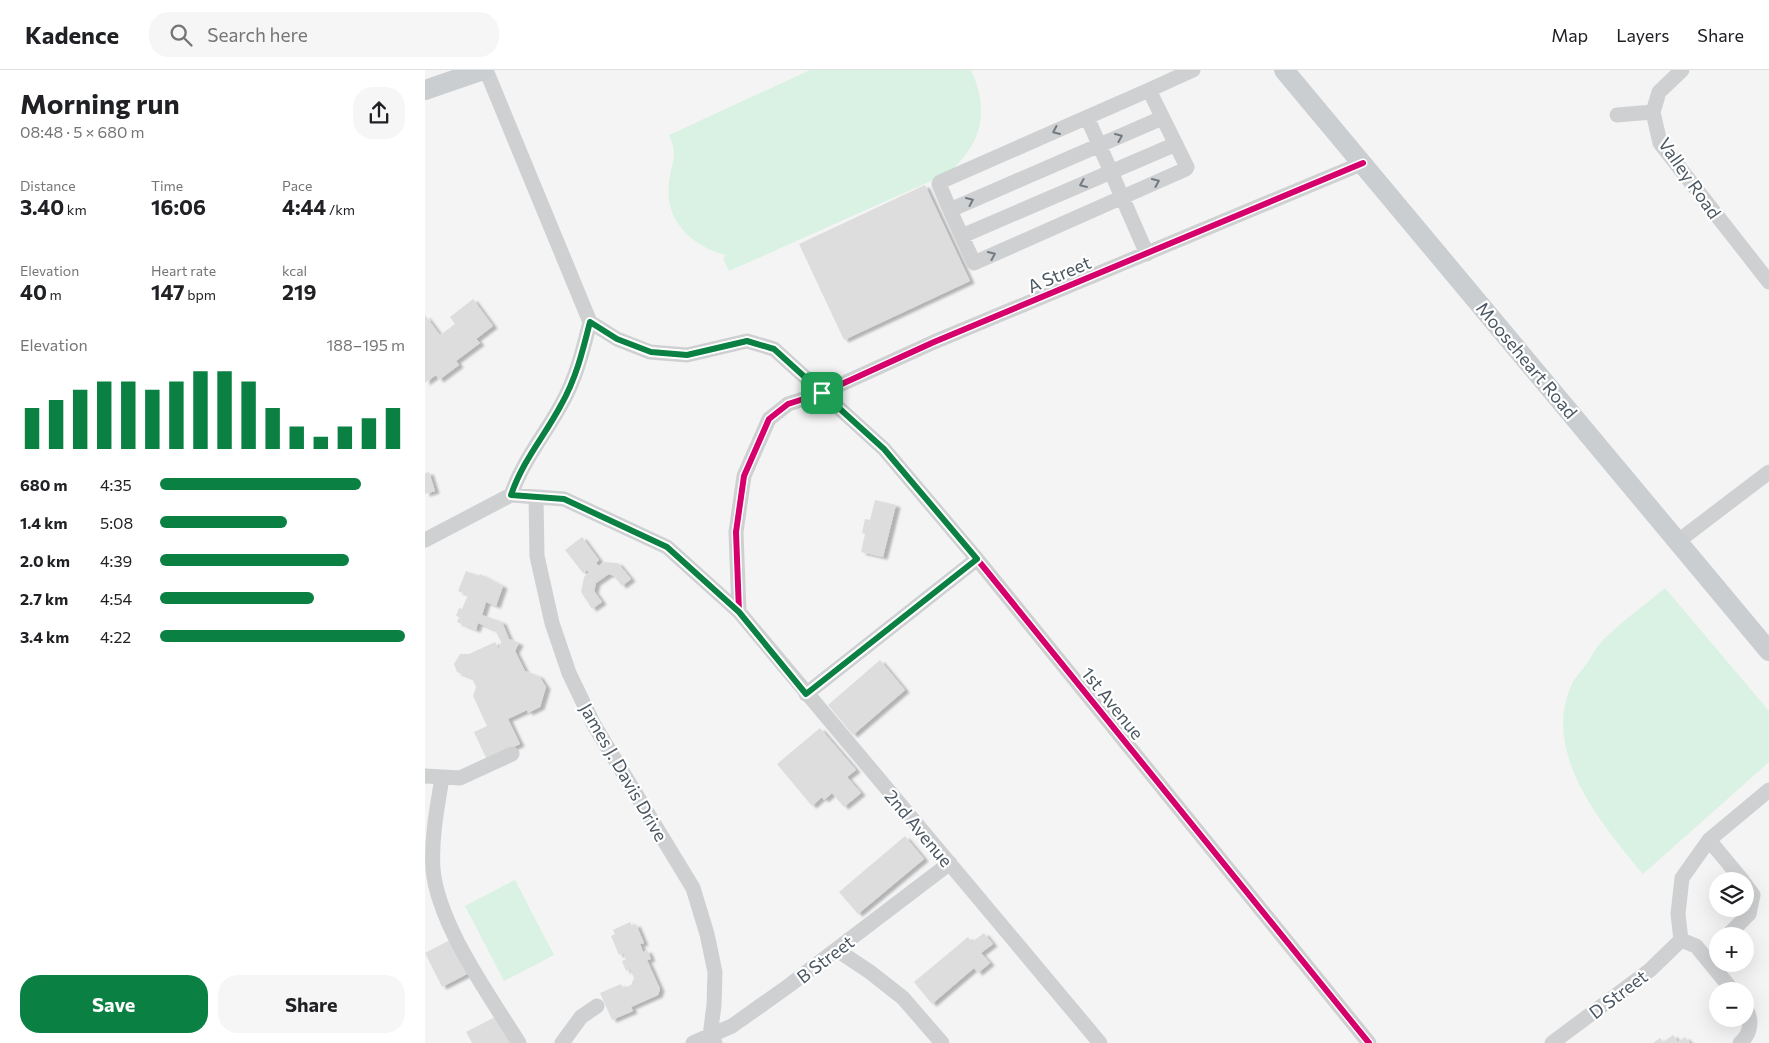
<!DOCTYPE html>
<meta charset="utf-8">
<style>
:root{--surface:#fff;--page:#f6f6f6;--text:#202124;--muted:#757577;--line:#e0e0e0;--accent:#0b8043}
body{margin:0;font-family:Commissioner,sans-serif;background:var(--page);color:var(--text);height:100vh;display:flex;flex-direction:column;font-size:19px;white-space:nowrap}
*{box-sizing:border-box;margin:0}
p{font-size:16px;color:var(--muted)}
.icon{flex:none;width:28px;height:28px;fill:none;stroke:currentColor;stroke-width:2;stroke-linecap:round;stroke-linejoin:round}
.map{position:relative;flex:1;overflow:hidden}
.drawer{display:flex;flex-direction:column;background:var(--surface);width:425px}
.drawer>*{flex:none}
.controls{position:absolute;left:1284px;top:802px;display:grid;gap:10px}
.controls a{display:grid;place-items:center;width:45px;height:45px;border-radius:50%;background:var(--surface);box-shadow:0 5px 20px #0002;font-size:25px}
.pin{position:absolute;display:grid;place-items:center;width:42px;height:42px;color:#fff;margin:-21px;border-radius:10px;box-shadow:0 2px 8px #0006}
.round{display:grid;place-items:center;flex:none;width:52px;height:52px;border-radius:20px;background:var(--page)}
.summary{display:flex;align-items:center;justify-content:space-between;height:85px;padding:0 20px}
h1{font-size:28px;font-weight:700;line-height:38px}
.figures{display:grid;grid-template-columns:repeat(3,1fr);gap:8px;height:85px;padding:5px 20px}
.figures div{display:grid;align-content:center}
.figures b{font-size:21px;font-weight:700}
.figures small{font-size:14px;font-weight:400}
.figures p{font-size:14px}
.chart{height:140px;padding:10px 20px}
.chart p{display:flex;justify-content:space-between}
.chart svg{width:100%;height:90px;margin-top:5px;stroke:var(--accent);stroke-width:6}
.action{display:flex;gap:10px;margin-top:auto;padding:10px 20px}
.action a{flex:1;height:58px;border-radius:20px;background:var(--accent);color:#fff;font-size:20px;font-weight:700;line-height:58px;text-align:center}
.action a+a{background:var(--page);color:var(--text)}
ul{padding:0 20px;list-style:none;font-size:16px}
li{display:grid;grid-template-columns:80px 60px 1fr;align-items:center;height:38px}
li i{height:12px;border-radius:6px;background:var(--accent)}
header{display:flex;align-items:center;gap:30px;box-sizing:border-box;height:70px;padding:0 25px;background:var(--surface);border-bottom:1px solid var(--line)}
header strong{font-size:24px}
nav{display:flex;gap:28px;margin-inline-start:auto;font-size:18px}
.search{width:350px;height:45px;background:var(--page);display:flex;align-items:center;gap:12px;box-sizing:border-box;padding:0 18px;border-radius:20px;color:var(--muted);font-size:19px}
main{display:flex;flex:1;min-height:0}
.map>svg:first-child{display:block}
.green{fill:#d9f2e3}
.building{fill:#ddddde;filter:url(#shadow)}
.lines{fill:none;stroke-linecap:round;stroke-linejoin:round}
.minor{stroke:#ced0d2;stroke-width:15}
.major{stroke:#caced1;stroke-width:20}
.cycleway-casing{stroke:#fff;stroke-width:9}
.cycleway{stroke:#d6006c;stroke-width:6}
.oneway{stroke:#727b83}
.route-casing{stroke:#fff;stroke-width:10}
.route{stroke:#0b8043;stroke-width:6}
.labels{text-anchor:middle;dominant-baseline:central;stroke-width:4.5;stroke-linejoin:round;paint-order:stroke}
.street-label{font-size:18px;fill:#4a5661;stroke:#fff}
</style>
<header>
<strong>Kadence</strong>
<div class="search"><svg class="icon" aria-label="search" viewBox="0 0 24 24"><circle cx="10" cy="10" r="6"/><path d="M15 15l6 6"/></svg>Search here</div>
<nav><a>Map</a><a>Layers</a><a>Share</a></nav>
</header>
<main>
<section class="drawer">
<div class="summary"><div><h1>Morning run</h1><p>08:48 · 5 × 680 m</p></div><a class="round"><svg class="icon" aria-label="share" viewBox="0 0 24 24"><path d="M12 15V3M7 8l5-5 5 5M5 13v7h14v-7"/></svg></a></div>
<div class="figures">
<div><p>Distance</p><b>3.40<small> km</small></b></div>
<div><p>Time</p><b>16:06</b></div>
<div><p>Pace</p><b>4:44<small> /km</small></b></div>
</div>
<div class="figures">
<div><p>Elevation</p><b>40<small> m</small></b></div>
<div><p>Heart rate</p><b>147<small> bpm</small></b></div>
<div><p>kcal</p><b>219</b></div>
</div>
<div class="chart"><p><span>Elevation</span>188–195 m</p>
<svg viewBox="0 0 160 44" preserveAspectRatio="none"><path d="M5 44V24M15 44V20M25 44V15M35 44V11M45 44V11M55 44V15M65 44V11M75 44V6M85 44V6M95 44V11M105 44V24M115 44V33M125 44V38M135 44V33M145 44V29M155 44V24"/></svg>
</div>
<ul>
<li><b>680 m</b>4:35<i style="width:82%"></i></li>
<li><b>1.4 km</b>5:08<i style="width:52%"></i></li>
<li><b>2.0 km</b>4:39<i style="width:77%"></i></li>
<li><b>2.7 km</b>4:54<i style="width:63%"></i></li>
<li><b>3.4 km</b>4:22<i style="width:100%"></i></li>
</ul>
<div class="action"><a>Save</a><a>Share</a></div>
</section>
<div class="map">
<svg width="1344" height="973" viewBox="0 0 1344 973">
<defs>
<filter id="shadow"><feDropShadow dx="4.5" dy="2.5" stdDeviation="1" flood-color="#0004"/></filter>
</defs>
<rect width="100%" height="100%" fill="#f4f4f4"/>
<path class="green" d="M385,0H546C565,42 557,72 524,103L304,201L298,189L301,185C267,177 239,150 244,113C246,92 254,86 244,65Z
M1240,518L1344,641V692L1218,804C1177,755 1115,682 1147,614C1151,606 1158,599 1163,592C1167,585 1172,576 1178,570C1197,551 1220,535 1240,518Z
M90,810L129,885L79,911L40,836Z"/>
<path class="building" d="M500,115L545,211L419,270L374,174Z
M48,229L68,256L51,269L55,273L31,291L34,295L14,310L11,305L0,313V245L15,265L30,254L25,247Z
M4,402L10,421L0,424V403Z
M450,430L471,435L458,487L436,482L440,464L437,463L440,449L445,450Z
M157,467L174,490L171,493L174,496L179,492L193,493L206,509L197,516L189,506L184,504L171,513L169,521L177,532L167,539L156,522L159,507L164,503L162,500L158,503L140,480Z
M41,501L54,506L55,504L78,516L71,536L61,532L57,545L77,552L84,569L94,573L90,581L100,601L114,606L121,617L115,637L103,643L102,640L83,649L95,674L62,690L49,662L62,656L48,626L51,617L47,608L32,602L29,594L35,584H44L70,572L74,579L76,572L70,560L53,553L51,560L32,552L34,547L31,546L34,538L37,539L43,525L33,521Z
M455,590L480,620L428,665L403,635Z
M395,658L431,700L422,707L436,723L419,737L407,723L399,730L397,727L387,736L352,694Z
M480,766L499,789L433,844L414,822Z
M205,852L207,856L211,854L219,873L215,874L218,882L222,880L226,889L222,890L235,919L233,925L206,937L208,941L187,950L175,923L196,914L198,918L206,915L209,908L205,899L201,901L197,891L201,889L198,883L194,885L186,866L190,864L188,860Z
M559,863L568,874L556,883L565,893L553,903L549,898L507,934L489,912L543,867L547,872Z
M25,870L42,904L17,917L0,883Z
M70,947L85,973H47L41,962Z
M1248,965L1253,972L1260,967L1265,973H1228L1235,968L1238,972Z"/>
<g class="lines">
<path class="minor" d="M61,0L165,252
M1257,0L1234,22L1228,42L1235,73L1344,212
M724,20L515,112L514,114L525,140L737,48
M1192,45L1228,42
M662,47L722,184
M525,140L549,193L761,99L762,97L724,20L768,0
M537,166L751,74
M165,252L192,269L225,282L262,285L322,271L349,279L459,379L552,489L944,973
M86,425L139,429L242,477L314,542L675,973
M86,425C98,390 119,366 136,335C151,309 158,280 165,252
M111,427L112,486L127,553L144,603L169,655L268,818L282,864L290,902L289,935L285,966L290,973
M0,470L86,425
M1252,472L1344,402
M314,542L311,462L319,406L344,349L363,334L397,323L509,272L938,93
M381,624L552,489
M0,706L35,708L87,684
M17,708C12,738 6,769 8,799C13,855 65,926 94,973
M1284,770L1318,811
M1302,866L1324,844L1328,825L1320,814
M1256,870L1253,844L1257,808L1284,770L1344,720
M1256,870L1271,876L1308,921
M412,880L445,902L478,928L517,973
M137,973L156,947L172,936
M268,973L307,956L362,917L525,793
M1127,973L1225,900L1256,870
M1315,973C1326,964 1328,949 1320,938"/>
<path class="major" d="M859,0L1344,581
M0,20L58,0"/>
<defs>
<path id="cycleway" d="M165,252L192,269L225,282L262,285L322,271L349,279L459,379L552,489L944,973
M314,542L311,462L319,406L344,349L363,334L397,323L509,272L938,93"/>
</defs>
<use href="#cycleway" class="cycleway-casing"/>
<use href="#cycleway" class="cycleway"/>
</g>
<defs><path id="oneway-chevron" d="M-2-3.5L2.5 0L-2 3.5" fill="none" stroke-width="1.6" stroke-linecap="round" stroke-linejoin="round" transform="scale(1.25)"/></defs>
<g class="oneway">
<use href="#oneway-chevron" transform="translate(631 61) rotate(156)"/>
<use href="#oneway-chevron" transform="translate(694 67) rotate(-23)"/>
<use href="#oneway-chevron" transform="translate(731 112) rotate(-24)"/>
<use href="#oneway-chevron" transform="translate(658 114) rotate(157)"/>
<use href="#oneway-chevron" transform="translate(545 131) rotate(-24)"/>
<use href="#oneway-chevron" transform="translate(567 185) rotate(-24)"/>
</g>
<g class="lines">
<defs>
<path id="route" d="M165,252L192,269L226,282L262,285L322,271L349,279L459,379L552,489L381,624L314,542L242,477L139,429L86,425C98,390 119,367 136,335C151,309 158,280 165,252Z"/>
</defs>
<use href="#route" class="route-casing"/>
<use href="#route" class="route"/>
</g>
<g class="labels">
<g class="street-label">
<text transform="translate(1265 108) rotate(55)">Valley Road</text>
<text transform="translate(634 204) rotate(-23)">A Street</text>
<text transform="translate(1102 290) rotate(50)">Mooseheart Road</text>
<text transform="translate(688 633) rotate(51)">1st Avenue</text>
<text transform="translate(199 702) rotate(60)">James J. Davis Drive</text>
<text transform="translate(494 758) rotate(50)">2nd Avenue</text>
<text transform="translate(400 889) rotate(-37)">B Street</text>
<text transform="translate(1193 924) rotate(-37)">D Street</text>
</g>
</g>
</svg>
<div class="controls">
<a><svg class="icon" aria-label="layers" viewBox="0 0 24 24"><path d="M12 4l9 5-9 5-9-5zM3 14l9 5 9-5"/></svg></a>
<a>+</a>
<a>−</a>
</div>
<div class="pin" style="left:397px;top:323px;background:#1e9e55"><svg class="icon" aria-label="arrive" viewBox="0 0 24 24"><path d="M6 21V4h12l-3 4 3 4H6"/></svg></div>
</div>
</main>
